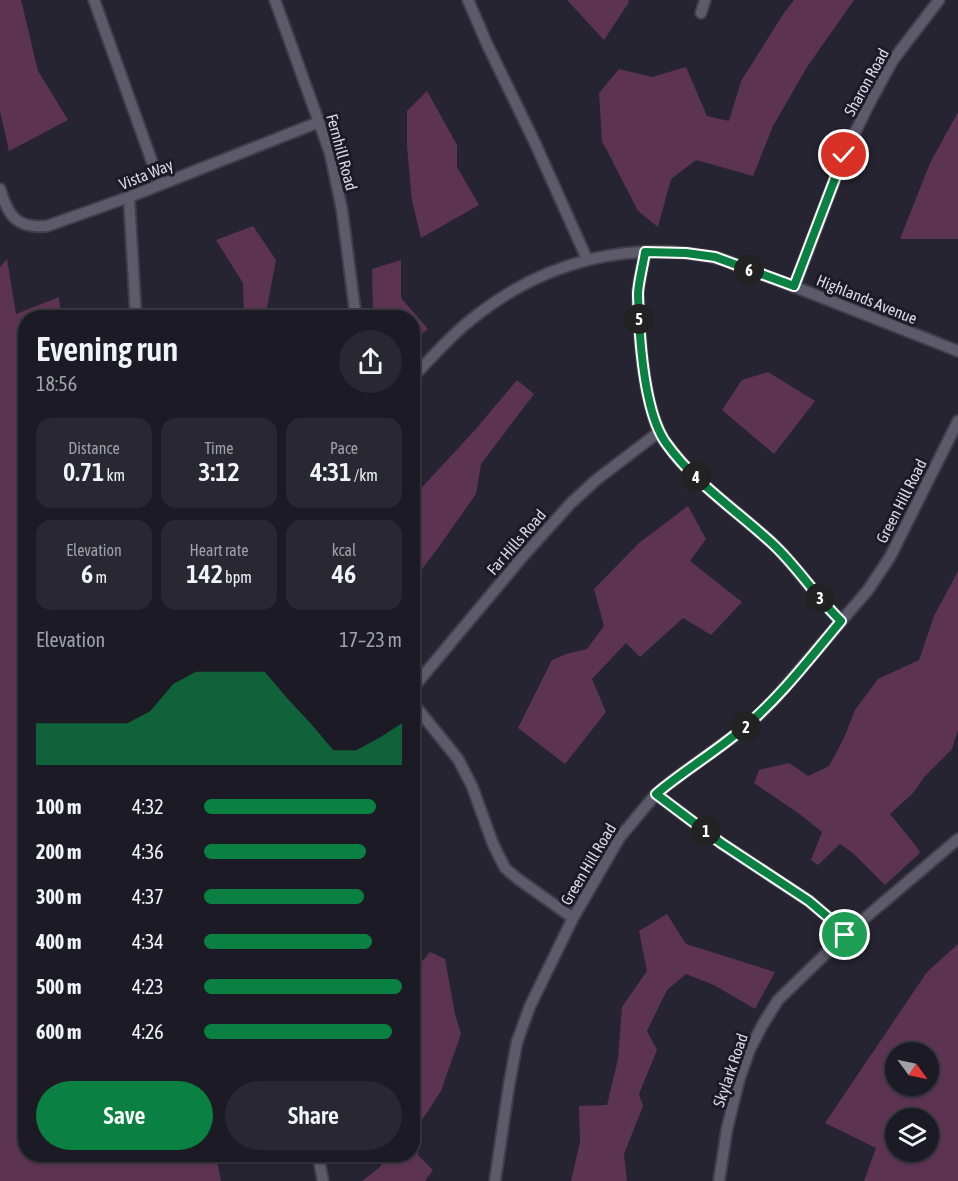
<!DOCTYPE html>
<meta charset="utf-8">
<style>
:root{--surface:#1c1b25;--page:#292832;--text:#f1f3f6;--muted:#a0a1a7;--line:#3a3942;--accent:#0b8043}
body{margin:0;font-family:"Asap Condensed",sans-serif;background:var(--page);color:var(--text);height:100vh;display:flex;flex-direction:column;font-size:22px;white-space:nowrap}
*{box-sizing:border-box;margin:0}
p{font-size:20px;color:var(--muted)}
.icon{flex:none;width:33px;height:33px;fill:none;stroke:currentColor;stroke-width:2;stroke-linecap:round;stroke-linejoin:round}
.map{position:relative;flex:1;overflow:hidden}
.side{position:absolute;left:18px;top:310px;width:402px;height:852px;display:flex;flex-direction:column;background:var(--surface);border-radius:24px;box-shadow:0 2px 4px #0004,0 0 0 2px var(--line)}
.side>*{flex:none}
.needle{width:39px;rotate:123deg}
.buttons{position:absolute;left:885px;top:1042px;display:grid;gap:12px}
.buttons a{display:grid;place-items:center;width:54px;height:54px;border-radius:50%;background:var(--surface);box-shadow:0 2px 4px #0004,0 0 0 2px var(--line);font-size:30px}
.pin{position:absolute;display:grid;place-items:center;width:51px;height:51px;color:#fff;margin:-26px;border:3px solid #fff;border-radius:50%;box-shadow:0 2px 6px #0007}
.km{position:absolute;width:30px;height:30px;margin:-15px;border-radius:50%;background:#222;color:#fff;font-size:16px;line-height:30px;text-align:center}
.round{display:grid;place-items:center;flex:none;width:63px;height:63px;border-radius:32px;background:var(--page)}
.summary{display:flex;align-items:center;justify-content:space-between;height:102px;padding:0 18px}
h1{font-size:33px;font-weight:600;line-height:45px}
.stats{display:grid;grid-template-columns:repeat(3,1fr);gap:9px;height:102px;padding:6px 18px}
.stats div{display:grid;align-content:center;border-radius:15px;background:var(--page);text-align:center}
.stats b{font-size:26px;font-weight:600}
.stats small{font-size:16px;font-weight:400}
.stats p{font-size:16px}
.chart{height:168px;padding:12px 18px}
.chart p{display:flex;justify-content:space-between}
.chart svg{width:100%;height:108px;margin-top:6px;fill:var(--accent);opacity:.7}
.action{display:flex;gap:12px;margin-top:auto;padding:12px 18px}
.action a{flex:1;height:69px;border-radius:36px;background:var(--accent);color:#fff;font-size:24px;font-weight:600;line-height:69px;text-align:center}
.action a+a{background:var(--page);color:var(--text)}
ul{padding:0 18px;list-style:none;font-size:20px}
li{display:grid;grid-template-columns:96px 72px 1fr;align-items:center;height:45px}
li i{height:15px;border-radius:8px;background:var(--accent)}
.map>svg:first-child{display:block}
.green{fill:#5c3452;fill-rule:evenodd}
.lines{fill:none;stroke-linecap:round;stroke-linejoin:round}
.minor-casing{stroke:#403e48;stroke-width:14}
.minor{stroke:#5d5a69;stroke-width:10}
.route-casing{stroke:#fff;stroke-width:12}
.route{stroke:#0b8043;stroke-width:8}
.labels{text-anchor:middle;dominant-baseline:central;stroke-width:6;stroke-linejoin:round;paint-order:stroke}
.street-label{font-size:16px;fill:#dbd9e2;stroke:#1d1a27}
</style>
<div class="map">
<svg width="958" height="1181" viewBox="0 0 958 1181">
<rect width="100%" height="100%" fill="#262431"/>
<path class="green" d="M0,0H21L38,71L68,120L9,151L0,111Z
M567,0H628L629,2L604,40Z
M794,0H854L807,67L773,126L753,176L696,160L671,179L658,227L638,211L602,141L599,93L619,69L652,77L686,67L707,116L729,121L741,81L784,13Z
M427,91L457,145V167L479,205L421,238L412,201L407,146V111Z
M958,112V239H900L930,163Z
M253,226L276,260L265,318H244L243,283L216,240Z
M7,259L16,314L59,297L61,318H26V1155H216L221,1181H0V267Z
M401,260V298L428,329L413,340L412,318H373L372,269Z
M768,372L815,401L774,454L722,410L742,380Z
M517,380L534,394L481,464L476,494L438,548L413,581V497L475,430Z
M688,506L706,539L690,561L742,602L711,635L683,618L640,657L626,643L592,679L606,712L565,764L518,728L552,660L566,654L587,649L604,626L594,589L639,543Z
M958,571V730L952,749L925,776L913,793L890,814L916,846L920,853L885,885L854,854L840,844L818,865L811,860L822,832L801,815L754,783L759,770L789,763L808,776L829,766L844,738L855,710L878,679L919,660L934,616Z
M667,914L686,944L775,972L755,1009L714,985L686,974L667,990L647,1031L657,1050L639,1094L643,1106L624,1154L627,1181H571L580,1142L579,1106L607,1105L618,1059L622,1007L647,971L639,931Z
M958,944V1181H864L876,1148L825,1123L927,972ZM896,1053H928V1086H896ZM896,1119H928V1152H896Z
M430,952L445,959L455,1014L461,1034L441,1091L422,1120L418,1155L433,1170L425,1181H362L380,1167L385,1155H412L413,972Z"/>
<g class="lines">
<defs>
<path id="minor" d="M94,0L160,184
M275,0L330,153L342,210L356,318
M468,0L487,44L535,143L587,259
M701,13L705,0
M0,189C8,216 17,229 47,226L129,197L319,122
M129,197L136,318
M645,252C643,266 639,279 638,293C638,302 639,311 639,320C641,355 646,415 666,443C695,484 739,512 775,546C799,570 817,598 841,621
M794,287L844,155L869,104L893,60L939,0
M412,378C434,355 456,330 481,312C548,261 629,241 712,257C721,258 730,262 738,266C752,271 766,276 780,281C840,304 899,328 958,351
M412,689L524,555L571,503L596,480L659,432
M412,702L458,759L472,786L493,844L505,868L518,879L573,918
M656,794L721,843L809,901L829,918L845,935
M318,1155L323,1181
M495,1181L509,1085L517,1042L530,1006L573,918L620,837L656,794L669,783L741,731L761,713L778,695L868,590L890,557L958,421
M719,1181L727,1129L739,1080L750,1049L763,1024L778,1000L845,935L958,839"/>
</defs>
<use href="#minor" class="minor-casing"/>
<use href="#minor" class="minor"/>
</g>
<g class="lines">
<defs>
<path id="route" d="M844,155L794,286L715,257L686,253L645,252C643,266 639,279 638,293C638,302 639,311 639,320C641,355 646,415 666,443C695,484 739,512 775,546C799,569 817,598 841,621C810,658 779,699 741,730C714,753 683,771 656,794L721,843L809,901L829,918L845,935"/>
</defs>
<use href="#route" class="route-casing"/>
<use href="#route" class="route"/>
</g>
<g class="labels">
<g class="street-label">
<text transform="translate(866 82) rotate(-61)">Sharon Road</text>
<text transform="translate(342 152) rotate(75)">Fernhill Road</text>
<text transform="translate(146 174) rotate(-22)">Vista Way</text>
<text transform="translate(867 299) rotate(22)">Highlands Avenue</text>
<text transform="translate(901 501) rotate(-63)">Green Hill Road</text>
<text transform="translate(516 542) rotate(-49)">Far Hills Road</text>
<text transform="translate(588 864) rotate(-59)">Green Hill Road</text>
<text transform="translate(730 1070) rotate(-71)">Skylark Road</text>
</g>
</g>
</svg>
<div class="buttons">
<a><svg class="needle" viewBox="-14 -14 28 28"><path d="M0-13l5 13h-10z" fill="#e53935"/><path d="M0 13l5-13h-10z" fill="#a0a1a7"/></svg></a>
<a><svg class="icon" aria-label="layers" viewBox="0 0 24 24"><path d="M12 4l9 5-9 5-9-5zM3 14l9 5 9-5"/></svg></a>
</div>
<div class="pin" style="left:845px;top:935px;background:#1e9e55"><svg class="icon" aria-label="arrive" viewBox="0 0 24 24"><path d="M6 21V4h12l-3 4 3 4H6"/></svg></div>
<div class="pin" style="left:844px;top:155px;background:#d93025"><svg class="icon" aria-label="check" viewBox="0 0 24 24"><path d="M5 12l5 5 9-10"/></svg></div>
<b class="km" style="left:706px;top:831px">1</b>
<b class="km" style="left:746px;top:727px">2</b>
<b class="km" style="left:820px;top:598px">3</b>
<b class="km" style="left:696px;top:477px">4</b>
<b class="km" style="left:639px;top:319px">5</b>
<b class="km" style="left:749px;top:270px">6</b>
<section class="side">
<div class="summary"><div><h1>Evening run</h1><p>18:56</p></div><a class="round"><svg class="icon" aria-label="share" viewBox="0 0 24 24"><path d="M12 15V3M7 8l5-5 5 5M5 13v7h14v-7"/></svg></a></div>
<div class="stats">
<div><p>Distance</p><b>0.71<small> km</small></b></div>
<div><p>Time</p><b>3:12</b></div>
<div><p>Pace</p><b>4:31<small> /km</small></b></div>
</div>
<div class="stats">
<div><p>Elevation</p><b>6<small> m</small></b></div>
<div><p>Heart rate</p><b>142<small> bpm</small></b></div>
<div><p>kcal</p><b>46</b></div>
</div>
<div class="chart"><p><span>Elevation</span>17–23 m</p>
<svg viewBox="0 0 160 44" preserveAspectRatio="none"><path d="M0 44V27L10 27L20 27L30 27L40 27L50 22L60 11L70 6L80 6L90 6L100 6L110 17L120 27L130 38L140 38L150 33L160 27V44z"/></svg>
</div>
<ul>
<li><b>100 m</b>4:32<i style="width:87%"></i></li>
<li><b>200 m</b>4:36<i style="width:82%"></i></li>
<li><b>300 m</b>4:37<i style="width:81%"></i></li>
<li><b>400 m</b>4:34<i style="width:85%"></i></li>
<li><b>500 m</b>4:23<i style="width:100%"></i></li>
<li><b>600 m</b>4:26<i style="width:95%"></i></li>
</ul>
<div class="action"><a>Save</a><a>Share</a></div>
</section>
</div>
